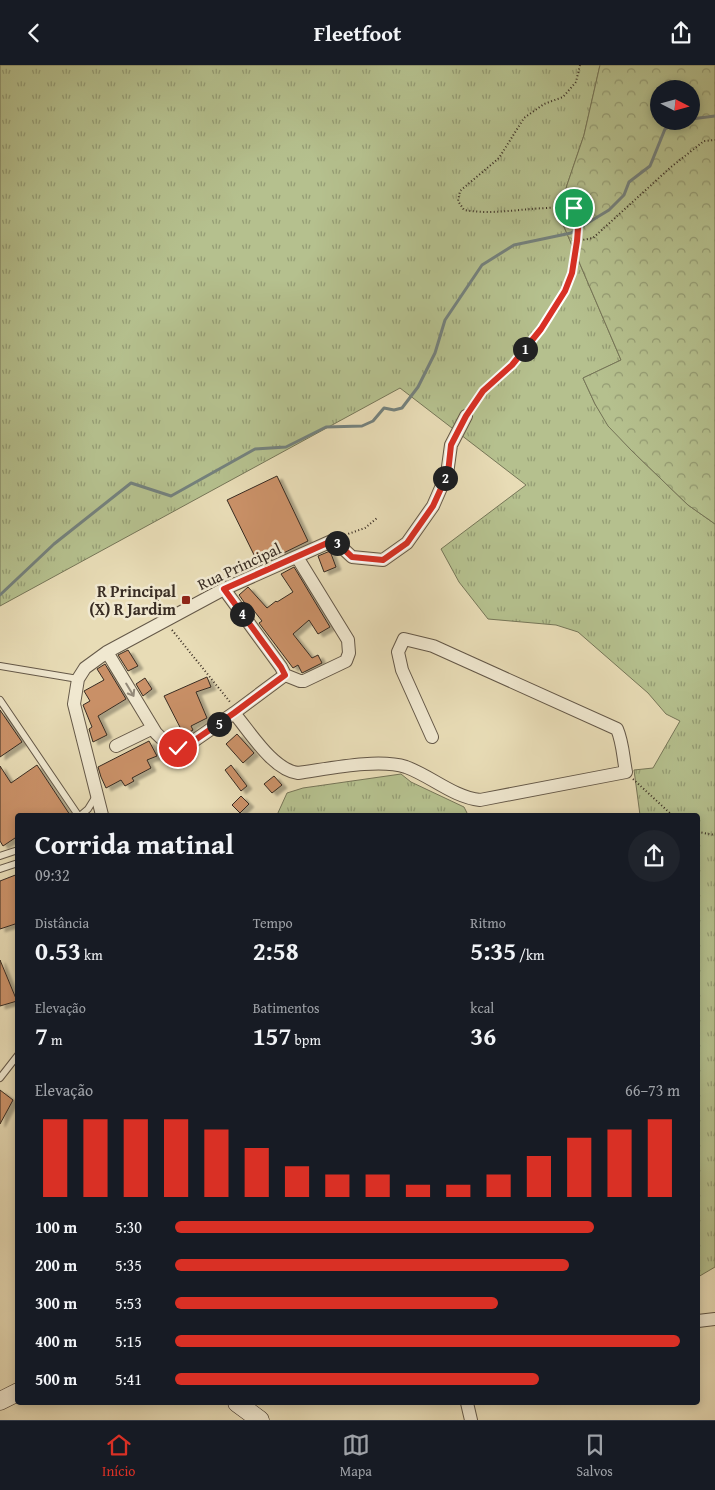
<!DOCTYPE html>
<html lang="pt">
<meta charset="utf-8">
<style>
:root{--surface:#171b24;--page:#20242c;--text:#f1f3f6;--muted:#9ea1a6;--line:#363941;--accent:#d93025}
body{margin:0;font-family:"Gentium Book Plus",serif;background:var(--page);color:var(--text);height:100vh;display:flex;flex-direction:column;font-size:19px;white-space:nowrap}
*{box-sizing:border-box;margin:0}
p{font-size:16px;color:var(--muted)}
.icon{flex:none;width:28px;height:28px;fill:none;stroke:currentColor;stroke-width:2;stroke-linecap:round;stroke-linejoin:round}
.map{position:relative;flex:1;overflow:hidden}
.sheet{position:absolute;left:15px;top:748px;width:685px;height:592px;display:flex;flex-direction:column;background:var(--surface);border-radius:5px;box-shadow:0 2px 8px #0003}
.sheet>*{flex:none}
.needle{width:32px;rotate:96deg}
.tools{position:absolute;left:650px;top:15px;display:grid;gap:10px}
.tools a{display:grid;place-items:center;width:50px;height:50px;border-radius:50%;background:var(--surface);box-shadow:0 2px 8px #0003;font-size:25px}
.pin{position:absolute;display:grid;place-items:center;width:42px;height:42px;color:#fff;margin:-21px;border:2px solid #fff;border-radius:50%;box-shadow:0 1px 5px #0007}
.km{position:absolute;width:25px;height:25px;margin:-12px;border-radius:50%;background:#222;color:#fff;font-size:14px;line-height:25px;text-align:center}
.round{display:grid;place-items:center;flex:none;width:52px;height:52px;border-radius:26px;background:var(--page)}
.overview{display:flex;align-items:center;justify-content:space-between;height:85px;padding:0 20px}
h1{font-size:28px;font-weight:700;line-height:38px}
.metrics{display:grid;grid-template-columns:repeat(3,1fr);gap:8px;height:85px;padding:5px 20px}
.metrics div{display:grid;align-content:center}
.metrics b{font-size:25px;font-weight:700}
.metrics small{font-size:14px;font-weight:400}
.metrics p{font-size:14px}
.chart{height:140px;padding:10px 20px}
.chart p{display:flex;justify-content:space-between}
.chart svg{width:100%;height:90px;margin-top:5px;stroke:var(--accent);stroke-width:6}
ul{padding:0 20px;list-style:none;font-size:16px}
li{display:grid;grid-template-columns:80px 60px 1fr;align-items:center;height:38px}
li i{height:12px;border-radius:6px;background:var(--accent)}
header{display:flex;justify-content:space-between;align-items:center;height:65px;padding:0 20px;background:var(--surface);font-size:22px;font-weight:700}
.menu{display:flex;justify-content:space-around;align-items:center;height:70px;border-top:1px solid var(--line);background:var(--surface);font-size:14px;color:var(--muted)}
.menu a{display:grid;justify-items:center;gap:2px}
.menu .active{color:var(--accent)}
.map>svg:first-child{display:block}
.grass{fill:url(#grass-tufts);stroke:#767658}
.forest{fill:url(#forest-crowns);stroke:#767658;fill-rule:evenodd}
.lines{fill:none;stroke-linecap:round;stroke-linejoin:round}
.stream{stroke:#74817d;stroke-width:3}
.building{fill:#ca9167;stroke:#382c23;filter:url(#shadow)}
.service-casing{stroke:#645848;stroke-width:8}
.minor-casing{stroke:#645848;stroke-width:14}
.secondary-casing{stroke:#382c23;stroke-width:19}
.path{stroke:#382c23;stroke-width:2;stroke-dasharray:1 2.5;stroke-linecap:butt}
.service{stroke:#f0e8d0;stroke-width:6}
.minor{stroke:#f0e8d0;stroke-width:12}
.secondary{stroke:#f0e8d0;stroke-width:18}
.oneway{stroke:#948a7a}
.route-casing{stroke:#fff;stroke-width:10}
.route{stroke:#d93025;stroke-width:6}
.poi-dot{fill:#8f2418;stroke:#f0e8d0;stroke-width:2}
.labels{text-anchor:middle;dominant-baseline:central;stroke-width:5;stroke-linejoin:round;paint-order:stroke}
.street-label{font-size:16px;fill:#382c23;stroke:#f0e8d0}
.poi-label{font-size:16px;font-weight:bold;fill:#382c23;stroke:#f0e8d0;text-anchor:end}
</style>
<header><svg class="icon" aria-label="back" viewBox="0 0 24 24"><path d="M15 5l-7 7 7 7"/></svg>Fleetfoot<svg class="icon" aria-label="share" viewBox="0 0 24 24"><path d="M12 15V3M7 8l5-5 5 5M5 13v7h14v-7"/></svg></header>
<div class="map">
<svg width="715" height="1355" viewBox="0 0 715 1355">
<defs>
<pattern id="grass-tufts" width="24" height="20" patternUnits="userSpaceOnUse" patternTransform="scale(1.25)"><rect width="24" height="20" fill="#b5c08e"/><path d="M3 7l-1-3M5 7V3M7 7l1-3M15 17l-1-3M17 17v-4M19 17l1-3" fill="none" stroke="#949c74"/></pattern>
<pattern id="forest-crowns" width="20" height="18" patternUnits="userSpaceOnUse" patternTransform="scale(1.25)"><rect width="20" height="18" fill="#b5c08e"/><path d="M2 6a3 3 0 1 1 6 0M12 15a3 3 0 1 1 6 0" fill="none" stroke="#949c74"/></pattern>
<filter id="shadow"><feDropShadow dx="5" dy="3" stdDeviation="1" flood-color="#0004"/></filter>
</defs>
<rect width="100%" height="100%" fill="#e8dcb6"/>
<filter id="stains"><feTurbulence type="fractalNoise" baseFrequency=".004" numOctaves="4"/><feColorMatrix values="0 0 0 0 .2 0 0 0 0 .09 0 0 0 0 .02 0 0 0 .5 -.17"/></filter>
<radialGradient id="worn" r=".72"><stop offset=".6" stop-color="#630" stop-opacity="0"/><stop offset="1" stop-color="#630" stop-opacity=".3"/></radialGradient>
<path class="grass" d="M0,0H600L584,70L567,120L559,150L621,295L583,313L595,339L609,361L632,386L688,440L715,459V1202L698,1212V750H640L634,705L653,703L680,656L666,649L648,628L578,567L556,560L488,554L459,517L441,484L526,420L400,323L0,541Z
M401,709L411,717L464,742L468,750H277L287,728L303,723Z"/>
<path class="forest" d="M600,0H715V459L688,440L632,386L608,361L595,339L583,313L621,295L559,150L567,120L584,70ZM659,24H691V56H659Z"/>
<g class="lines">
<path class="stream" d="M691,54L715,51
M0,530L54,479L131,418L171,431L255,384L286,382L326,362L362,361L373,356L384,343L394,345L402,343L418,322L435,288L445,255L482,200L514,180L571,168L609,145L624,130L629,117L650,101L665,64L681,56"/>
</g>
<path class="building" d="M277,411L308,476L259,500L227,435Z
M330,486L336,502L324,507L318,491Z
M294,502L330,562L318,569L309,555L293,569L312,593L318,590L322,598L302,608L298,600L293,603L259,558L262,556L251,542L249,544L239,530L248,522L267,543L276,536L277,537L293,527L281,509Z
M128,585L138,601L128,606L118,590Z
M105,599L126,634L98,651L107,670L93,677L89,664L92,662L83,640L90,636L84,626L104,615L97,604Z
M207,612L211,622L196,627L207,653L191,661L193,665L184,670L164,631Z
M145,613L152,624L143,631L136,619Z
M0,645L22,677L0,692Z
M237,669L254,688L243,698L226,679Z
M149,676L157,691L147,695L151,703L132,713L134,716L125,721L121,715L106,723L101,712L98,702Z
M37,700L70,750H18V771L3,781L0,776V701L11,718Z
M231,700L247,721L241,726L225,705Z
M274,711L282,720L272,728L264,719Z
M241,731L249,739L240,748L232,740Z
M18,809V858L0,864V816Z
M0,895L17,936L0,941Z
M0,1025L13,1035L0,1059Z"/>
<g class="lines">
<defs>
<path id="service" d="M0,601L78,614
M0,635L78,750
M81,750L88,744L96,731
M0,791L18,785
M0,804L18,798
M0,1013L18,990"/>
<path id="minor" d="M224,524L281,602L285,610
M107,587L156,668C164,676 172,685 185,682L234,648L285,610
M285,610L300,616H304L346,596L349,588L348,575L297,492
M234,648C250,667 273,705 298,708C328,704 378,693 406,702C431,711 453,732 480,735L626,707C623,692 623,678 617,664L433,581L404,574L398,587L402,605L432,672
M116,681L153,663
M102,750L74,639L78,614L85,603L107,587L224,524L334,475L352,492L383,495L407,478L433,441L447,409L451,380L466,351
M698,1256L715,1254
M467,1338L471,1355"/>
<path id="secondary" d="M0,1336L18,1327
M237,1338L260,1355"/>
</defs>
<use href="#service" class="service-casing"/>
<use href="#minor" class="minor-casing"/>
<use href="#secondary" class="secondary-casing"/>
<path class="path" d="M577,174L579,151L574,143C565,143 556,142 547,143C517,144 494,150 464,145L458,136L460,126L499,93L524,53L544,39L563,32L576,17L580,0
M473,341L483,325L512,300L541,264L565,226L572,208L577,176L593,173L671,102L704,76L715,75
M345,470L365,463L377,453
M172,565L230,637
M633,714L672,750
M698,767L715,770"/>
<use href="#service" class="service"/>
<use href="#minor" class="minor"/>
<use href="#secondary" class="secondary"/>
</g>
<defs><path id="oneway-shaft" d="M-6 0H5M1.5-3L5.5 0L1.5 3" fill="none" stroke-width="1.6" stroke-linecap="round" stroke-linejoin="round" transform="scale(1.25)"/></defs>
<use class="oneway" href="#oneway-shaft" transform="translate(130 625) rotate(59)"/>
<g class="lines">
<defs>
<path id="route" d="M178,683L185,682L234,648L285,610L281,602L224,524L334,475L352,492L383,495L407,478L433,441L448,408L451,380L466,351L483,326L512,300L541,264L565,226L572,208L577,176L579,151L574,143"/>
</defs>
<use href="#route" class="route-casing"/>
<use href="#route" class="route"/>
</g>
<rect class="poi-dot" x="181" y="530" width="10" height="10" rx="2.5"/>
<g class="labels">
<g class="street-label">
<text transform="translate(239 501) rotate(-25)">Rua Principal</text>
</g>
<g class="poi-label">
<text x="176" y="526">R Principal<tspan x="176" dy="18">(X) R Jardim</tspan></text>
</g>
</g>
<rect width="100%" height="100%" filter="url(#stains)"/>
<rect width="100%" height="100%" fill="url(#worn)"/>
</svg>
<div class="tools">
<a><svg class="needle" viewBox="-14 -14 28 28"><path d="M0-13l5 13h-10z" fill="#e53935"/><path d="M0 13l5-13h-10z" fill="#9ea1a6"/></svg></a>
</div>
<div class="pin" style="left:574px;top:143px;background:#1e9e55"><svg class="icon" aria-label="arrive" viewBox="0 0 24 24"><path d="M6 21V4h12l-3 4 3 4H6"/></svg></div>
<div class="pin" style="left:178px;top:683px;background:#d93025"><svg class="icon" aria-label="check" viewBox="0 0 24 24"><path d="M5 12l5 5 9-10"/></svg></div>
<b class="km" style="left:525px;top:284px">1</b>
<b class="km" style="left:445px;top:413px">2</b>
<b class="km" style="left:337px;top:478px">3</b>
<b class="km" style="left:242px;top:549px">4</b>
<b class="km" style="left:219px;top:659px">5</b>
<section class="sheet">
<div class="overview"><div><h1>Corrida matinal</h1><p>09:32</p></div><a class="round"><svg class="icon" aria-label="share" viewBox="0 0 24 24"><path d="M12 15V3M7 8l5-5 5 5M5 13v7h14v-7"/></svg></a></div>
<div class="metrics">
<div><p>Distância</p><b>0.53<small> km</small></b></div>
<div><p>Tempo</p><b>2:58</b></div>
<div><p>Ritmo</p><b>5:35<small> /km</small></b></div>
</div>
<div class="metrics">
<div><p>Elevação</p><b>7<small> m</small></b></div>
<div><p>Batimentos</p><b>157<small> bpm</small></b></div>
<div><p>kcal</p><b>36</b></div>
</div>
<div class="chart"><p><span>Elevação</span>66–73 m</p>
<svg viewBox="0 0 160 44" preserveAspectRatio="none"><path d="M5 44V6M15 44V6M25 44V6M35 44V6M45 44V11M55 44V20M65 44V29M75 44V33M85 44V33M95 44V38M105 44V38M115 44V33M125 44V24M135 44V15M145 44V11M155 44V6"/></svg>
</div>
<ul>
<li><b>100 m</b>5:30<i style="width:83%"></i></li>
<li><b>200 m</b>5:35<i style="width:78%"></i></li>
<li><b>300 m</b>5:53<i style="width:64%"></i></li>
<li><b>400 m</b>5:15<i style="width:100%"></i></li>
<li><b>500 m</b>5:41<i style="width:72%"></i></li>
</ul>
</section>
</div>
<nav class="menu">
<a class="active"><svg class="icon" aria-label="home" viewBox="0 0 24 24"><path d="M3 11l9-7 9 7M6 9v11h12V9"/></svg>Início</a>
<a><svg class="icon" aria-label="map" viewBox="0 0 24 24"><path d="M3 6l6-2 6 2 6-2v14l-6 2-6-2-6 2zM9 4v14M15 6v14"/></svg>Mapa</a>
<a><svg class="icon" aria-label="saved" viewBox="0 0 24 24"><path d="M7 4h10v16l-5-4-5 4z"/></svg>Salvos</a>
</nav>
